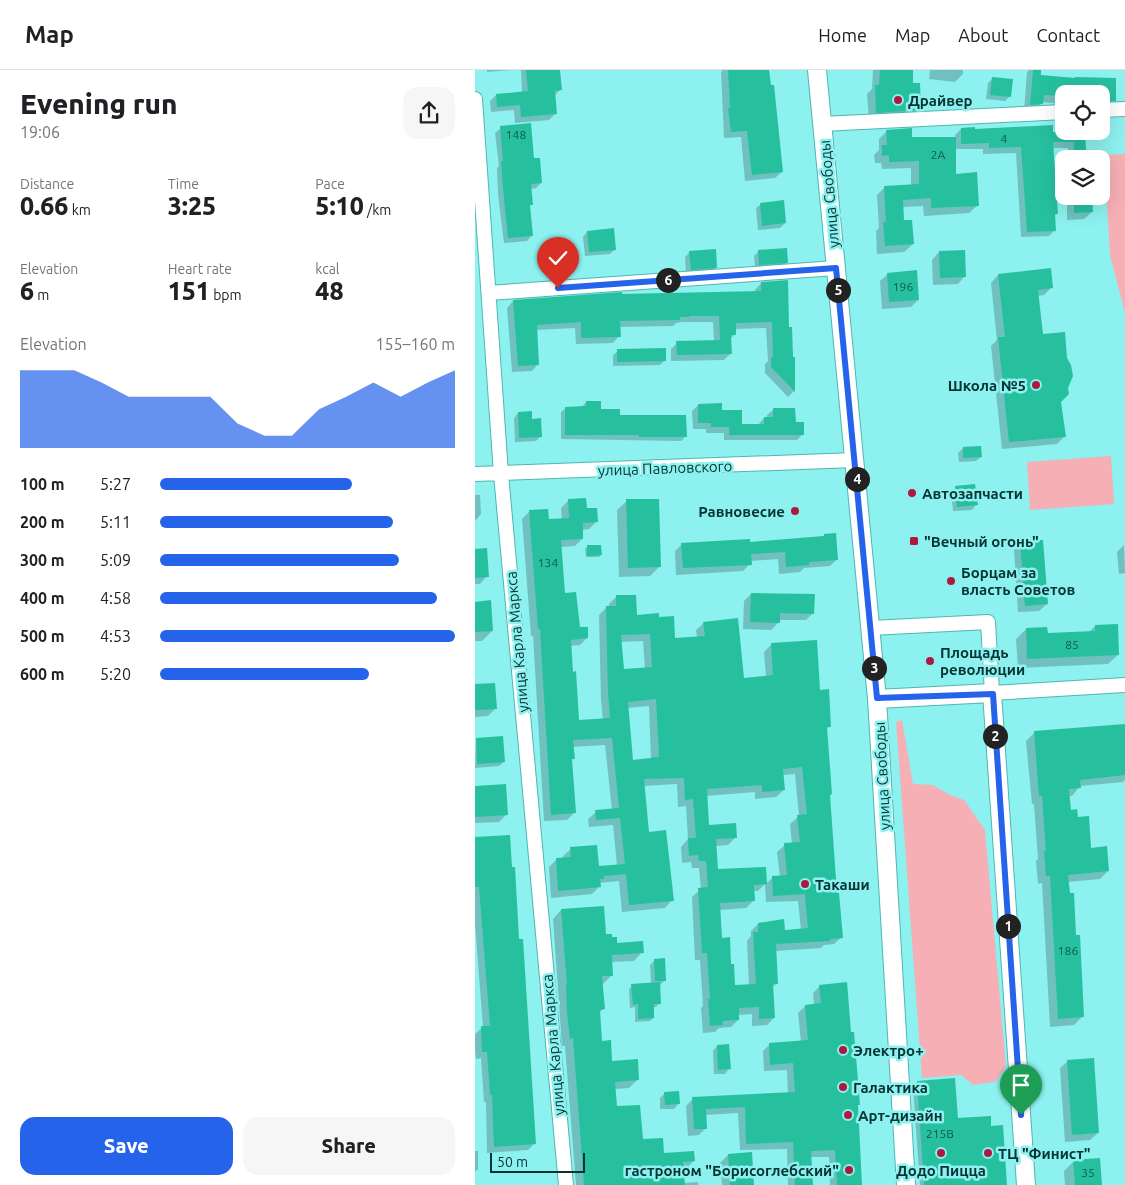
<!DOCTYPE html>
<meta charset="utf-8">
<style>
:root{--surface:#fff;--page:#f6f6f6;--text:#202124;--muted:#757577;--line:#e0e0e0;--accent:#2563eb}
body{margin:0;font-family:Ubuntu,sans-serif;background:var(--page);color:var(--text);height:100vh;display:flex;flex-direction:column;font-size:19px;white-space:nowrap}
*{box-sizing:border-box;margin:0}
p{font-size:16px;color:var(--muted)}
.icon{flex:none;width:28px;height:28px;fill:none;stroke:currentColor;stroke-width:2;stroke-linecap:round;stroke-linejoin:round}
.map{position:relative;flex:1;overflow:hidden}
.drawer{display:flex;flex-direction:column;background:var(--surface);width:475px}
.drawer>*{flex:none}
.fabs{position:absolute;left:580px;top:15px;display:grid;gap:10px}
.fabs a{display:grid;place-items:center;width:55px;height:55px;border-radius:10px;background:var(--surface);box-shadow:0 5px 20px #0002;font-size:25px}
.scale{position:absolute;left:15px;bottom:12px;width:95px;box-sizing:border-box;padding-left:5px;border:2px solid #053433;border-top:0;font-size:14px;line-height:18px;white-space:nowrap;color:#053433;-webkit-text-stroke:4px #8cf1ef;paint-order:stroke}
.pin{position:absolute;display:grid;place-items:center;width:42px;height:42px;color:#fff;margin:-51px -21px;border-radius:50% 50% 50% 0;rotate:-45deg;box-shadow:0 0 5px #0007}
.pin .icon{rotate:45deg}
.km{position:absolute;width:25px;height:25px;margin:-12px;border-radius:50%;background:#222;color:#fff;font-size:14px;line-height:25px;text-align:center}
.round{display:grid;place-items:center;flex:none;width:52px;height:52px;border-radius:15px;background:var(--page)}
.overview{display:flex;align-items:center;justify-content:space-between;height:85px;padding:0 20px}
h1{font-size:28px;font-weight:800;line-height:38px}
.metrics{display:grid;grid-template-columns:repeat(3,1fr);gap:8px;height:85px;padding:5px 20px}
.metrics div{display:grid;align-content:center}
.metrics b{font-size:25px;font-weight:800}
.metrics small{font-size:14px;font-weight:400}
.metrics p{font-size:14px}
.chart{height:140px;padding:10px 20px}
.chart p{display:flex;justify-content:space-between}
.chart svg{width:100%;height:90px;margin-top:5px;fill:var(--accent);opacity:.7}
.button{display:flex;gap:10px;margin-top:auto;padding:10px 20px}
.button a{flex:1;height:58px;border-radius:15px;background:var(--accent);color:#fff;font-size:20px;font-weight:800;line-height:58px;text-align:center}
.button a+a{background:var(--page);color:var(--text)}
ul{padding:0 20px;list-style:none;font-size:16px}
li{display:grid;grid-template-columns:80px 60px 1fr;align-items:center;height:38px}
li i{height:12px;border-radius:6px;background:var(--accent)}
header{display:flex;align-items:center;gap:30px;box-sizing:border-box;height:70px;padding:0 25px;background:var(--surface);border-bottom:1px solid var(--line)}
header strong{font-size:24px}
nav{display:flex;gap:28px;margin-inline-start:auto;font-size:18px}
main{display:flex;flex:1;min-height:0}
.map>svg:first-child{display:block}
.green{fill:#f6afb5}
.shadow{fill:#0003;fill-rule:evenodd}
.building{fill:#26c09f;fill-rule:evenodd}
.lines{fill:none;stroke-linecap:round;stroke-linejoin:round}
.minor-casing{stroke:#4fb6b5;stroke-width:16}
.major-casing{stroke:#4fb6b5;stroke-width:20}
.minor{stroke:#fff;stroke-width:14}
.major{stroke:#fff;stroke-width:18}
.route-casing{stroke:#fff;stroke-width:10}
.route{stroke:#2563eb;stroke-width:6}
.poi-dot{fill:#ad183f;stroke:#8cf1ef;stroke-width:2}
.labels{text-anchor:middle;dominant-baseline:central;stroke-width:5;stroke-linejoin:round;paint-order:stroke}
.number-label{font-size:12px;fill:#0d574e}
.poi-label{font-size:15px;font-weight:bold;fill:#053433;stroke:#8cf1ef;text-anchor:start}
.street-label{font-size:15px;fill:#053433;stroke:#8cf1ef}
</style>
<header>
<strong>Map</strong>
<nav><a>Home</a><a>Map</a><a>About</a><a>Contact</a></nav>
</header>
<main>
<section class="drawer">
<div class="overview"><div><h1>Evening run</h1><p>19:06</p></div><a class="round"><svg class="icon" aria-label="share" viewBox="0 0 24 24"><path d="M12 15V3M7 8l5-5 5 5M5 13v7h14v-7"/></svg></a></div>
<div class="metrics">
<div><p>Distance</p><b>0.66<small> km</small></b></div>
<div><p>Time</p><b>3:25</b></div>
<div><p>Pace</p><b>5:10<small> /km</small></b></div>
</div>
<div class="metrics">
<div><p>Elevation</p><b>6<small> m</small></b></div>
<div><p>Heart rate</p><b>151<small> bpm</small></b></div>
<div><p>kcal</p><b>48</b></div>
</div>
<div class="chart"><p><span>Elevation</span>155–160 m</p>
<svg viewBox="0 0 160 44" preserveAspectRatio="none"><path d="M0 44V6L10 6L20 6L30 12L40 19L50 19L60 19L70 19L80 32L90 38L100 38L110 25L120 19L130 12L140 19L150 12L160 6V44z"/></svg>
</div>
<ul>
<li><b>100 m</b>5:27<i style="width:65%"></i></li>
<li><b>200 m</b>5:11<i style="width:79%"></i></li>
<li><b>300 m</b>5:09<i style="width:81%"></i></li>
<li><b>400 m</b>4:58<i style="width:94%"></i></li>
<li><b>500 m</b>4:53<i style="width:100%"></i></li>
<li><b>600 m</b>5:20<i style="width:71%"></i></li>
</ul>
<div class="button"><a>Save</a><a>Share</a></div>
</section>
<div class="map">
<svg width="650" height="1115" viewBox="0 0 650 1115">
<rect width="100%" height="100%" fill="#8cf1ef"/>
<path class="green" d="M650,84V243L635,185L629,85Z
M636,386L639,434L555,440L552,392Z
M427,650L438,714L458,715L475,725L489,730L510,760L531,997L520,1012L498,1015L486,1005L447,1008L421,652Z"/>
<path class="shadow" d="M12,0H35L12,2Z
M46,0H84L86,19L79,26L81,43L74,50L40,53L39,40L16,42L15,31L21,25L47,23Z
M248,0H293L307,102L300,108L270,111L266,67L249,68L246,2Z
M398,0H437L436,14L445,40L438,48L394,50L392,24L397,19Z
M455,0H488V4L480,12L454,9Z
M554,0H565V7L599,9L640,30L632,37L626,38V24H589V34L567,32L559,41H549L552,2Z
M518,8L535,26L530,31L511,29L513,13Z
M26,58L58,90L66,113L61,118L55,119L56,134L54,137L57,165L52,171L29,173L23,124L22,98L24,96L20,63Z
M486,59L577,63L609,61V80L603,86L593,87V78H578L582,144L579,146L580,160L574,166L546,167L541,83L508,84V79H480V105L503,135L494,143L449,146L448,136L427,137L428,152L438,174L429,182L402,184L401,161L404,158L402,125L410,117L436,115V98L407,99L406,93H400L399,85L404,80V69L412,61L436,68L481,69L480,65Z
M592,126H616L617,142L609,149L592,150Z
M286,134L310,153L305,158L283,160L281,138Z
M112,162L140,179L135,184L110,186L108,167Z
M215,182L241,197L236,202L211,204L210,187Z
M283,182L312,192L307,197L280,199L279,186Z
M464,182L490,206L483,214L458,215L457,190Z
M413,204L443,230L436,237L407,239L405,211Z
M523,205L576,218L569,225L563,226L567,265L585,332L589,367L582,374L527,379L516,276L522,270L516,213Z
M286,213L313,258L317,288H319V321L313,327L290,303V294L293,291L291,258L260,259V264L255,269L256,283L249,290L196,291V279L202,273L239,272L238,252H208L201,253L198,256L144,257V266L138,273L101,274L100,258L61,260L63,294L57,301L37,302L32,238L38,231L146,226L280,222V220Z
M143,281L190,290L185,295L138,296V285Z
M111,332L125,340L211,366L206,371L86,369V342L91,338L107,337Z
M223,335L246,341L266,355H283L289,348H292V345L299,339L320,353L328,364L322,370H249V363H231V359H218L217,341Z
M43,343L56,350L66,366L61,371L40,372L39,348Z
M488,378L506,387L501,391L484,392L483,383Z
M481,418L501,435L497,440L478,441L476,422Z
M0,425H5L6,444L0,451Z
M94,430L111,440L121,452L114,459L107,460V469L100,476L85,477L89,524L104,559L112,568L105,575L95,576L103,652L128,650L126,630L124,545L132,537H134V534L142,526L161,546L183,548L199,569L222,567L221,560L229,553L268,609L291,607L289,582L297,574L344,621L355,656L351,660L354,726L361,824L367,867L359,874L349,875L346,878L300,881L302,913L297,918L299,948L292,955L277,956V944L263,945V950L256,957L244,958L240,962L228,963L226,938L228,936L225,890H220L217,827L226,819L224,798H217L216,792L207,793L206,777L213,769L211,736L203,737L202,714L168,716L173,763L197,830L190,838L147,842L144,811L124,813V817L117,824L76,828L74,797L81,790L88,789V786L96,779L123,798L142,796L138,755L114,757L113,749L121,742L137,740L130,675L97,677L98,689L96,691L100,742L92,750L69,751L58,566H56L47,449L55,441L73,450H87L86,438ZM168,571L170,599L148,600L145,572ZM174,636L176,689L157,691L152,638ZM320,704L324,746L315,754L317,774L310,775L302,782L305,807H298L291,814L290,798L242,801L240,776L253,775L261,767L233,756L231,726L280,722V729L301,727L309,720L308,705ZM290,814L291,832L323,831L326,860L309,861L283,854L276,861V866L272,871L274,916H259L255,896L246,869L244,840L271,838L278,831V821H283Z
M152,431L185,496L175,506L144,507L142,440Z
M350,465L362,489L355,496L329,498L325,502L304,504L303,489L275,491V494L268,501L201,505L200,481L207,474L274,473L347,467Z
M546,472L572,534L564,541L543,542L539,480Z
M649,475L650,503L644,504L642,482Z
M112,477L126,485L124,487H111L110,479Z
M0,480L12,506L5,514H0Z
M276,524L338,543L331,550H304V552L296,560L268,559L269,531Z
M0,533L17,561L7,571H0Z
M620,556L643,585L633,594L543,598L541,569L551,559L571,564L614,562Z
M0,616L21,638L13,646L0,647Z
M650,655V710L648,712L605,716L597,726H594L595,741L602,748L615,779L633,801L625,809L593,812L607,947L599,955L575,957L567,813L563,814L561,791L563,789L559,734H557L551,671L559,663Z
M1,669L29,692L24,696L0,698Z
M0,717L32,744L24,752L0,753Z
M0,768L36,798L60,1073L53,1080L12,1083L11,1032H9L6,988L1,989L0,978V964L8,957L0,854Z
M86,840L130,866L141,874L167,882L159,891L136,892L137,905L129,913L127,914L128,939L124,943L126,972L136,992L163,1009L154,1018L140,1019L141,1037L167,1070L187,1085L219,1091L210,1099H208L209,1113L223,1112V1115H101L90,976H87L78,849Z
M180,890L190,910L185,915V933L181,937H178V948L175,951L160,952V937L155,938L154,919L157,916L176,914L175,895Z
M345,916L375,963L383,1035L382,1037L386,1115H355L354,1087H335L336,1115H313L312,1079L265,1080L263,1043L230,1045L231,1058L224,1065L213,1066L211,1036L218,1029L313,1024L312,1000L289,1001L288,981L295,974L326,972L323,943L330,936L339,935L338,923Z
M242,976L254,999L250,1004H239L238,981Z
M593,991L623,1063L615,1070L590,1072L585,998Z
M442,1012L482,1050L515,1058L531,1115H445L438,1017Z
M190,1023L203,1034L199,1039H185V1028Z
M0,1081H3V1099L0,1102Z
M253,1085L278,1115H247L245,1093Z
M599,1091L626,1115H590L589,1101Z"/>
<path class="building" d="M51,0H85L87,20L80,21L82,44L46,47L45,35L22,37L21,24L53,21Z
M253,0H294L296,15H299L308,102L277,105L272,61L256,62L253,38H255Z
M405,0H438V13H445L446,40L401,43L400,15H404Z
M558,0H566V5L600,8V7L641,8V31H626V24H589V26L569,25L568,34L555,35Z
M517,7L538,9L536,27L515,25Z
M56,53L59,88H65L67,113L56,114L58,135H55L58,166L33,168L28,118L26,91H28L25,56Z
M578,55V62L610,61L611,81H599V72H578L583,144H580L581,161L552,162L546,77L514,78V73L486,74V58L500,57V59Z
M437,58V67H481V104L502,102L504,136L456,138V128L428,130L429,150H437L439,174L410,176L408,152H411L409,116L444,114V91L414,92V85L407,86V75H412L411,60Z
M599,126H617L618,142L599,143Z
M309,130L311,153L287,156L285,133Z
M139,158L141,180L114,182L112,161Z
M312,178L313,193L284,195L283,180Z
M241,179L242,198L216,200L214,181Z
M490,180L491,207L465,208L464,181Z
M576,198L578,218L563,220L568,264L590,262L592,288L596,295L598,306L593,318L594,324L586,332L591,367L534,372L523,267H530L523,204Z
M442,200L444,230L414,232L412,203Z
M313,210L314,257H317L318,287H320V322L296,297V287H298L297,252L261,253V265H256L257,284L202,285L201,271L245,270L244,246H214V247H205V250L145,251L146,267L106,268V252L62,255L64,295L43,296L38,230L147,222V224L286,221V212Z
M191,278V291L142,292V279Z
M111,331H126V339H145V345H211L212,367H164V365H90V337L111,336Z
M247,333V340H267V354H289V347H298V338H320L321,352H329V365H254V357H236V353H223V334Z
M57,341V349L66,348L67,367L44,368L43,342Z
M506,376L507,387L488,388V377Z
M500,414L503,435L482,437L480,416Z
M111,428L112,438H122L123,452L108,453V469L86,470L90,523L101,522L105,557H113V568L96,570L98,602L101,601L104,650L135,648L133,622L131,536H141V525H161L162,545L184,543V547L199,546L200,568L230,566L228,552L263,548L269,608L298,605L296,573L342,570L345,620L354,619L356,657H352L357,724L355,725L362,823H364L368,868L355,869V871L301,874L303,914H298L300,948L284,949V937L264,938V950L248,951V955L235,956L233,929H235L232,883H227L223,818L233,817L231,791H224L223,785L214,786L213,768H221L218,729L210,730L209,708L169,709L174,762L191,760L199,831L154,835L151,804L129,806V809H125L126,817L83,821L81,788L96,787L95,777L122,775L124,796L150,794L145,748L121,750L120,740L144,738L137,668L98,670L100,689H97L101,743L76,745L65,559H63L54,440L73,439L74,449L94,448L93,429ZM175,564L177,597L149,599L146,565ZM181,629L184,687L158,690L153,632ZM327,697L332,744L322,745L325,772L309,773L312,805L297,806L298,826L330,824L333,858L310,860L309,849L283,853V862H278L281,914L260,915L259,894H256L255,867L247,868L245,833L280,831L279,815L292,814L291,797L243,799L241,769L262,768L261,753L234,755L232,719L287,715V722L310,720L308,699Z
M151,429H184L186,497L153,498Z
M361,463L363,490L334,492V495L311,497L310,482L276,484L277,495L208,498L206,473L275,469V472L349,466V464Z
M568,470L573,534L550,536L545,471Z
M112,475H126L127,485L112,486Z
M12,478L14,507L0,508V479Z
M276,523L340,524L339,544L305,543V553L275,552Z
M16,530L18,561L0,562V532Z
M643,554L644,585L552,589L551,558L572,557L573,563L620,561V555Z
M20,613L22,639L0,640V614Z
M650,654V705L605,710L606,718L594,719L596,740L602,739L603,747L614,746L616,778L632,776L634,801L593,805L595,823H599L601,865H605L609,947L583,949L575,806H571L569,781H571L567,726H564L559,661Z
M28,666L30,692L2,694L1,668Z
M31,714L33,745L0,747V716Z
M35,765L37,797H40L44,869H48L61,1074L19,1077L17,1025H15L12,982H7L6,956H15L4,817H0V767Z
M129,836L131,864H137V867H142V873L168,871L169,883L137,885L138,906H127L130,939L125,940L127,971L136,970L137,991L163,989L164,1010L140,1012L142,1036L165,1035L168,1069L188,1068L189,1083L219,1081L220,1091L208,1092L210,1115H109L98,968L95,969L92,942L91,915L92,914L86,839Z
M190,888L191,911H180L179,889Z
M185,912L186,934H179V948L163,949V934L158,935L156,914Z
M372,912L376,962H379L385,1035H383L387,1115H362L360,1080L336,1081L338,1115H320L318,1072L271,1074L270,1037L231,1039L232,1059H219L217,1027L320,1022L318,993L295,995L294,973L333,970L330,935L346,933L344,915Z
M254,974L256,999L243,1000L242,975Z
M619,988L624,1063L597,1065L592,990Z
M480,1008L483,1048L516,1046V1056L528,1055L532,1115H449L442,1011Z
M204,1021L205,1034L190,1035L189,1022Z
M277,1082L279,1115H255L253,1084Z
M625,1088L627,1115H600L598,1090Z"/>
<g class="lines">
<defs>
<path id="minor" d="M0,29L26,404L91,1115
M626,40L650,39
M347,54L589,42
M14,223L361,198
M0,404L380,390
M396,558L513,552L517,623L650,615"/>
<path id="major" d="M342,0L402,629L431,1115
M402,629L517,623L551,1115"/>
</defs>
<use href="#minor" class="minor-casing"/>
<use href="#major" class="major-casing"/>
<use href="#minor" class="minor"/>
<use href="#major" class="major"/>
</g>
<g class="lines">
<defs>
<path id="route" d="M83,218L361,198L402,628L518,624L546,1045"/>
</defs>
<use href="#route" class="route-casing"/>
<use href="#route" class="route"/>
</g>
<g class="poi-dot">
<circle cx="423" cy="30" r="5"/>
<circle cx="561" cy="315" r="5"/>
<circle cx="437" cy="423" r="5"/>
<circle cx="320" cy="441" r="5"/>
<rect x="434" y="466" width="10" height="10" rx="2.5"/>
<circle cx="476" cy="511" r="5"/>
<circle cx="455" cy="591" r="5"/>
<circle cx="330" cy="814" r="5"/>
<circle cx="368" cy="980" r="5"/>
<circle cx="368" cy="1017" r="5"/>
<circle cx="373" cy="1045" r="5"/>
<circle cx="466" cy="1083" r="5"/>
<circle cx="513" cy="1083" r="5"/>
<circle cx="374" cy="1100" r="5"/>
</g>
<g class="labels">
<g class="number-label">
<text x="41" y="64">148</text>
<text x="529" y="68">4</text>
<text x="463" y="84">2А</text>
<text x="428" y="216">196</text>
<text x="73" y="492">134</text>
<text x="597" y="574">85</text>
<text x="593" y="880">186</text>
<text x="465" y="1063">215В</text>
<text x="613" y="1102">35</text>
</g>
<g class="poi-label">
<text x="433" y="30">Драйвер</text>
<text x="551" y="315" text-anchor="end">Школа №5</text>
<text x="447" y="423">Автозапчасти</text>
<text x="310" y="441" text-anchor="end">Равновесие</text>
<text x="449" y="471">"Вечный огонь"</text>
<text x="486" y="502">Борцам за<tspan x="486" dy="17">власть Советов</tspan></text>
<text x="465" y="582">Площадь<tspan x="465" dy="17">революции</tspan></text>
<text x="340" y="814">Такаши</text>
<text x="378" y="980">Электро+</text>
<text x="378" y="1017">Галактика</text>
<text x="383" y="1045">Арт-дизайн</text>
<text x="523" y="1083">ТЦ "Финист"</text>
<text x="364" y="1100" text-anchor="end">гастроном "Борисоглебский"</text>
<text x="466" y="1100" text-anchor="middle">Додо Пицца</text>
</g>
<g class="street-label">
<text transform="translate(354 124) rotate(-95)">улица Свободы</text>
<text transform="translate(190 398) rotate(-2)">улица Павловского</text>
<text transform="translate(42 572) rotate(-95)">улица Карла Маркса</text>
<text transform="translate(407 706) rotate(-93)">улица Свободы</text>
<text transform="translate(78 975) rotate(-95)">улица Карла Маркса</text>
</g>
</g>
</svg>
<div class="fabs">
<a><svg class="icon" aria-label="locate" viewBox="0 0 24 24"><circle cx="12" cy="12" r="6"/><path d="M12 2v4M12 18v4M2 12h4M18 12h4"/></svg></a>
<a><svg class="icon" aria-label="layers" viewBox="0 0 24 24"><path d="M12 4l9 5-9 5-9-5zM3 14l9 5 9-5"/></svg></a>
</div>
<div class="scale">50 m</div>
<div class="pin" style="left:546px;top:1045px;background:#1e9e55"><svg class="icon" aria-label="arrive" viewBox="0 0 24 24"><path d="M6 21V4h12l-3 4 3 4H6"/></svg></div>
<div class="pin" style="left:83px;top:218px;background:#d93025"><svg class="icon" aria-label="check" viewBox="0 0 24 24"><path d="M5 12l5 5 9-10"/></svg></div>
<b class="km" style="left:533px;top:856px">1</b>
<b class="km" style="left:520px;top:666px">2</b>
<b class="km" style="left:399px;top:598px">3</b>
<b class="km" style="left:382px;top:409px">4</b>
<b class="km" style="left:363px;top:220px">5</b>
<b class="km" style="left:193px;top:210px">6</b>
</div>
</main>
